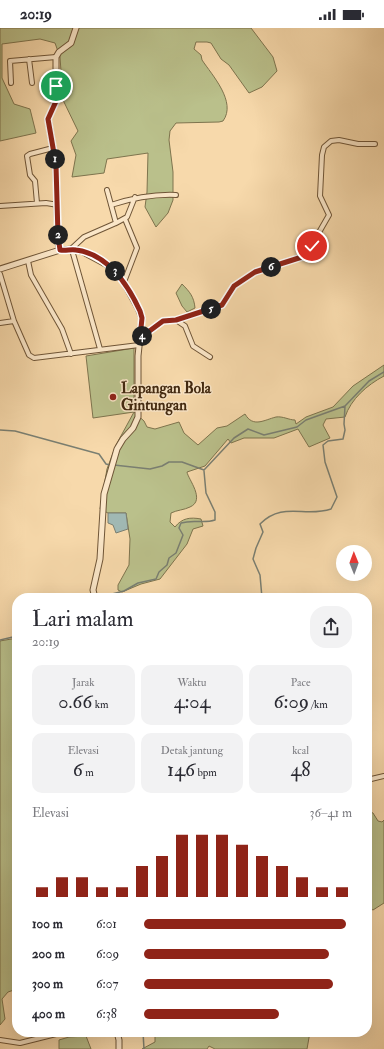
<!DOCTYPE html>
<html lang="id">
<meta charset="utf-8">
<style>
:root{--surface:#fff;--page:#f2f2f3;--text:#2b2b33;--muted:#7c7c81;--accent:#8f2418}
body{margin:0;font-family:"IM FELL Double Pica",serif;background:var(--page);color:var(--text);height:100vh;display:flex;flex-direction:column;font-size:15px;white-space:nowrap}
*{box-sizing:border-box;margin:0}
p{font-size:13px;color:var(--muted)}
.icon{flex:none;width:22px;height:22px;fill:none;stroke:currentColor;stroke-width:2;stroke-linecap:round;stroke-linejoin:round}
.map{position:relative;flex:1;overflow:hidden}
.panel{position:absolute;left:12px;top:565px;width:360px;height:444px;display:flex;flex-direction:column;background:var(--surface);border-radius:16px;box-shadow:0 4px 16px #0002}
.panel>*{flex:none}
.needle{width:26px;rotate:359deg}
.controls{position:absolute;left:336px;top:517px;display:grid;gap:8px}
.controls a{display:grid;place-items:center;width:36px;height:36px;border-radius:50%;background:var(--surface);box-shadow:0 4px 16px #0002;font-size:20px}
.pin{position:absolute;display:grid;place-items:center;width:34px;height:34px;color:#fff;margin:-17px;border:2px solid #fff;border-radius:50%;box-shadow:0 1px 4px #0007}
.km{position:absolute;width:20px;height:20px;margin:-10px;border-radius:50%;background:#222;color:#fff;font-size:11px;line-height:20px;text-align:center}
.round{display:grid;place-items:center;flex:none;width:42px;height:42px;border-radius:16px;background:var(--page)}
.headline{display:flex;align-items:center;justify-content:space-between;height:68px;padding:0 20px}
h1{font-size:22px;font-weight:600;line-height:30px}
.figures{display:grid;grid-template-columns:repeat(3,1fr);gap:6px;height:68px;padding:4px 20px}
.figures div{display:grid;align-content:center;border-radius:10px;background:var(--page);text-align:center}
.figures b{font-size:20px;font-weight:600}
.figures small{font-size:11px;font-weight:400}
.figures p{font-size:11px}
.chart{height:112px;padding:8px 20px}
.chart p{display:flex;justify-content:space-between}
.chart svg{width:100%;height:72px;margin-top:4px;stroke:var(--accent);stroke-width:6}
ul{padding:0 20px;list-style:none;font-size:13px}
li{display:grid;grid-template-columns:64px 48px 1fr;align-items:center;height:30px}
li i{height:10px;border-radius:5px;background:var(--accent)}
.status{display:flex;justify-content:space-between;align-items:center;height:28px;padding:0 20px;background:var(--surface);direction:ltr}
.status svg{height:11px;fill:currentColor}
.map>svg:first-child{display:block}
.green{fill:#bac08b;stroke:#7e744e}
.water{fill:#a0b8b3;stroke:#7a7f72}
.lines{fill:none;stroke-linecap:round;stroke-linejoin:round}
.stream{stroke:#7a7f72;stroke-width:1.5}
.minor-casing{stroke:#6f5537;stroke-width:6}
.tertiary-casing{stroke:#6f5537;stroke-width:7}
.minor{stroke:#fae6c8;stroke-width:4}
.tertiary{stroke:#fae6c8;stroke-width:5}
.route-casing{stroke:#fff;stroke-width:8}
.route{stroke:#8f2418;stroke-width:5}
.poi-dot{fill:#8f2418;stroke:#fae6c8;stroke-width:1.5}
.labels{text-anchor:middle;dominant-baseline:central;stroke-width:3;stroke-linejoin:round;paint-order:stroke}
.poi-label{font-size:15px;font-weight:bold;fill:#422910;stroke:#fae6c8;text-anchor:start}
</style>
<div class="status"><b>20:19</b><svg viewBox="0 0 49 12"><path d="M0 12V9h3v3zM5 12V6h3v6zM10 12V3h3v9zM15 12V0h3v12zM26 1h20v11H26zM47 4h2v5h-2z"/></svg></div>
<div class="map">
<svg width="384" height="1021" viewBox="0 0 384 1021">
<rect width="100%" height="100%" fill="#f7d9ab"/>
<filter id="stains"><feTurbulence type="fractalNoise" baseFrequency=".005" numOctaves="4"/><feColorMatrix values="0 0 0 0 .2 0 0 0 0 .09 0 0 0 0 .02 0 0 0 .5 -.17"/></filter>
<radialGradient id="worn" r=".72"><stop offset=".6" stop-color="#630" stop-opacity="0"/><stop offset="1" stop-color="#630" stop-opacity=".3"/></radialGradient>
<path class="green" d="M0,0H251L273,29L277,43L262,59L249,65L229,37L221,31L211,15L207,14H196L194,21L201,27L202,32C212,47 237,74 223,93L219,94L176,95L170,103L169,112L173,144V172L168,185L156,199L145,179L147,164L148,125L107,131L104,145L72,149L76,127L71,113L78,103L63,72L60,29L55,15L40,11L2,16V50L14,76L30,81L36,105L0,113Z
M182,256C190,264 194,269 195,280L187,284L182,278L176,265Z
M134,320V384L144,393L147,399L155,401L179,394L184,405L198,417L217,400L227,398L245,386C253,400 264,392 276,389C283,388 289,392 295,392L296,396L306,389L333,379L353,358L384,337V348C367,357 351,371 345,389L326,391L323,397L330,410L309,419L298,401L274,410H244L231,415L228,411L205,438L187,444C188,451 206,472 190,479C184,482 177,482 171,485L170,494L175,499C182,490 190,489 201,491L203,498L193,501L187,516L160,551L141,556L122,564L118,562V557L129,537L130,511L126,485H108L100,481L107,441L116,417L134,384L93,390L86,328Z
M17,610V961L8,964L2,971L5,991L0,997V613Z
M368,783L373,785L378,793L382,794L384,792V875L373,882L367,879Z
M152,1004H310L307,1021H215L209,1018L207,1021H142L155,1014V1004Z
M86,1008L91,1021H59V1012L69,1009Z"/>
<path class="water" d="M108,485H126L128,501L116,505L113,497L108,495Z"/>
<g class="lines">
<path class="stream" d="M0,402L15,403L99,426L106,436L110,437
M114,437L150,441L162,438L169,434H182L204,442L234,410L248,401L264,407L297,399L306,392L345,378L369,353L384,344
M96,570L124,563L138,555L156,551L159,544L167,537L169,530L176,525L183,507L179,500L181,495C194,491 203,496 215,492V484L206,465L204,443
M262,570L260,547L253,531L256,520L263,504L260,496C283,473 305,490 331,481L337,469L325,434L323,417L328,413L343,411L345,402L344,396L345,378
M0,612L17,608
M143,1004L144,1021"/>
<defs>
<path id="minor" d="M29,31L32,55
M11,55L10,33L56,29
M37,175L35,153L30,147L27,128L30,126L53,120
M111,177C133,170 153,166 176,167
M0,178L46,175L58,177
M116,195L127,189L135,169
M70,222L84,209L116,195L107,162
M72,222L100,321
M28,233L31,247L62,301L71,326
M0,246L14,293
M124,254L137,220L125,191
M176,292L222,277L234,258L255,244L306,227L329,187L320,168L322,127L324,119L331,113L339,112L358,116H375
M0,295L14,293L29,327L34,330L139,317
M140,309L163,293L176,292L185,298L193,318L210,329
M367,752L384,748
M0,1012L20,1015L64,1004"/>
<path id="tertiary" d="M76,0L71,15L59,24L56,29V58L58,65L57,71L48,91L56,137L58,215L60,222L74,221L83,224L109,238L118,246L126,258L138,280L142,290L138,328V389L133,400L123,411L117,421L104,466L100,531L93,562L95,570
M0,241L60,222
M117,1004L119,1012V1021"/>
</defs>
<use href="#minor" class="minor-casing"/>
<use href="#tertiary" class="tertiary-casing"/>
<use href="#minor" class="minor"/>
<use href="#tertiary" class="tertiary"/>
</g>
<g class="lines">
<defs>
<path id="route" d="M56,58L58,65L57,71L48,91L56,137L58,208L60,222C66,223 71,221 76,222C108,226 128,257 140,283L142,290L140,310L163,293L176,292L222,277L234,258L255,244L302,229L312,218"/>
</defs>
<use href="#route" class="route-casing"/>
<use href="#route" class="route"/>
</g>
<circle class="poi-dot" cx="113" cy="369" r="4"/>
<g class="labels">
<g class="poi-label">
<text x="121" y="360">Lapangan Bola<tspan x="121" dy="17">Gintungan</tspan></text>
</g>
</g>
<rect width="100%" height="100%" filter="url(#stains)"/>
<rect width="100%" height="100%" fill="url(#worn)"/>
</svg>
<div class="controls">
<a><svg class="needle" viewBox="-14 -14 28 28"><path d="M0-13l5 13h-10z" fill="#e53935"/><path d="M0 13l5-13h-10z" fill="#7c7c81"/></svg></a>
</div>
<div class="pin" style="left:56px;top:58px;background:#1e9e55"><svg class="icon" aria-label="arrive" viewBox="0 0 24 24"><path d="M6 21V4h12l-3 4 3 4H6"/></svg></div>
<div class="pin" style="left:312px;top:218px;background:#d93025"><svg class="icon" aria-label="check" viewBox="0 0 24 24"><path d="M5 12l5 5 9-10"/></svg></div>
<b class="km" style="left:55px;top:131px">1</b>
<b class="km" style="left:58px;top:207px">2</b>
<b class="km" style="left:115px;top:243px">3</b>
<b class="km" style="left:142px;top:308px">4</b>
<b class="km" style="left:211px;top:281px">5</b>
<b class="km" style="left:271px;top:239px">6</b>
<section class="panel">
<div class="headline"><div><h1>Lari malam</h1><p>20:19</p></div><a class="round"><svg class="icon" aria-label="share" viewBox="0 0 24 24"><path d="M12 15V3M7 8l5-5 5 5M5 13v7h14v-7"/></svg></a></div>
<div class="figures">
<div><p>Jarak</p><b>0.66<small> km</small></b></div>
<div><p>Waktu</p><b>4:04</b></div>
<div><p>Pace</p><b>6:09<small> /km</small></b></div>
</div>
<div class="figures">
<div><p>Elevasi</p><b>6<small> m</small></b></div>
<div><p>Detak jantung</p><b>146<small> bpm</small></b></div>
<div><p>kcal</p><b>48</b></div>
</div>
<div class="chart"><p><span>Elevasi</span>36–41 m</p>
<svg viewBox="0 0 160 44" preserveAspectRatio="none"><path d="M5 44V38M15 44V32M25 44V32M35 44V38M45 44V38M55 44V25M65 44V19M75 44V6M85 44V6M95 44V6M105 44V12M115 44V19M125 44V25M135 44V32M145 44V38M155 44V38"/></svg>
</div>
<ul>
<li><b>100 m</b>6:01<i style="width:97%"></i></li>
<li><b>200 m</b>6:09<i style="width:89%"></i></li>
<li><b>300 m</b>6:07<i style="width:91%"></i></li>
<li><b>400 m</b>6:38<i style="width:65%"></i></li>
</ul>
</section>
</div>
